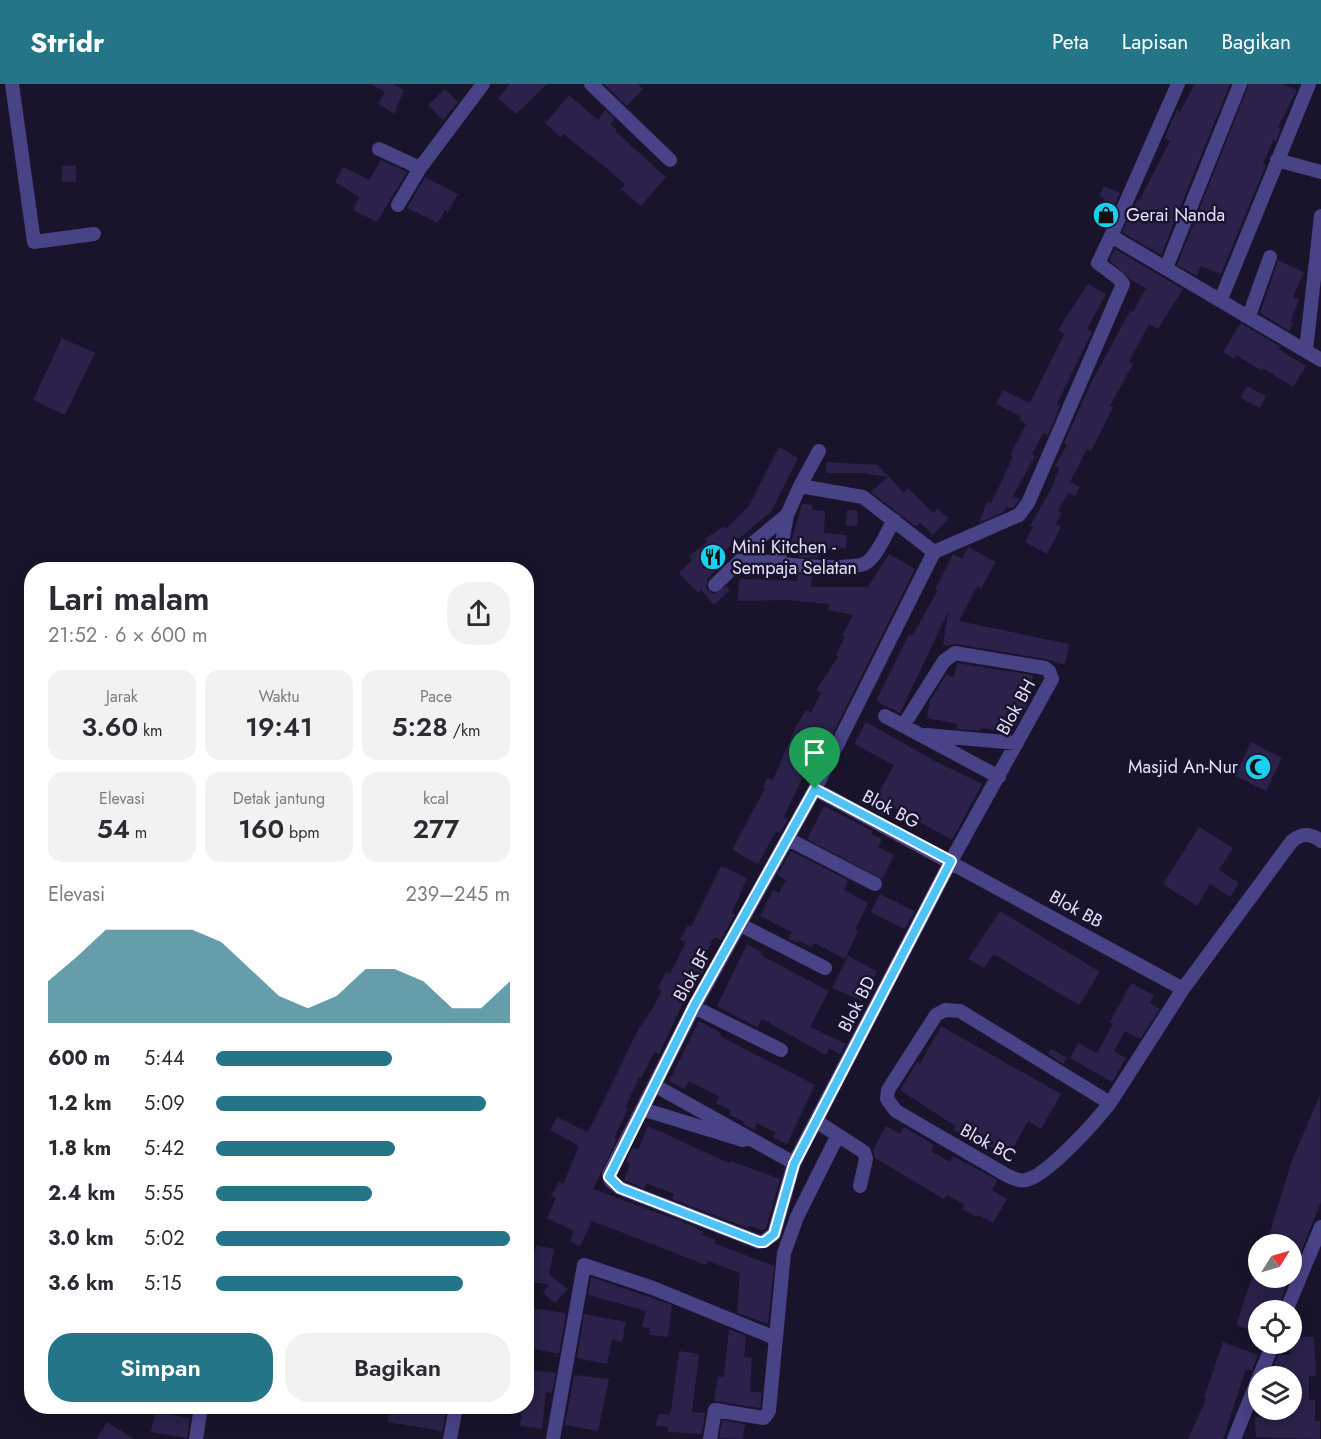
<!DOCTYPE html>
<html lang="id">
<meta charset="utf-8">
<style>
:root{--surface:#fff;--page:#f2f2f3;--text:#2b2b33;--muted:#7c7c81;--accent:#247587}
body{margin:0;font-family:Jost,sans-serif;background:var(--page);color:var(--text);height:100vh;display:flex;flex-direction:column;font-size:22px;white-space:nowrap}
*{box-sizing:border-box;margin:0}
p{font-size:20px;color:var(--muted)}
.icon{flex:none;width:33px;height:33px;fill:none;stroke:currentColor;stroke-width:2;stroke-linecap:round;stroke-linejoin:round}
.map{position:relative;flex:1;overflow:hidden}
.panel{position:absolute;left:24px;top:478px;width:510px;height:852px;display:flex;flex-direction:column;background:var(--surface);border-radius:24px;box-shadow:0 3px 15px #0003}
.panel>*{flex:none}
.needle{width:39px;rotate:53deg}
.fabs{position:absolute;left:1248px;top:1150px;display:grid;gap:12px}
.fabs a{display:grid;place-items:center;width:54px;height:54px;border-radius:50%;background:var(--surface);box-shadow:0 3px 15px #0003;font-size:30px}
.pin{position:absolute;display:grid;place-items:center;width:51px;height:51px;color:#fff;margin:-62px -26px;border-radius:50% 50% 50% 0;rotate:-45deg;box-shadow:0 0 6px #0007}
.pin .icon{rotate:45deg}
.round{display:grid;place-items:center;flex:none;width:63px;height:63px;border-radius:24px;background:var(--page)}
.overview{display:flex;align-items:center;justify-content:space-between;height:102px;padding:0 24px}
h1{font-size:33px;font-weight:600;line-height:45px}
.figures{display:grid;grid-template-columns:repeat(3,1fr);gap:9px;height:102px;padding:6px 24px}
.figures div{display:grid;align-content:center;border-radius:15px;background:var(--page);text-align:center}
.figures b{font-size:26px;font-weight:600}
.figures small{font-size:16px;font-weight:400}
.figures p{font-size:16px}
.chart{height:168px;padding:12px 24px}
.chart p{display:flex;justify-content:space-between}
.chart svg{width:100%;height:108px;margin-top:6px;fill:var(--accent);opacity:.7}
.cta{display:flex;gap:12px;margin-top:auto;padding:12px 24px}
.cta a{flex:1;height:69px;border-radius:24px;background:var(--accent);color:#fff;font-size:24px;font-weight:600;line-height:69px;text-align:center}
.cta a+a{background:var(--page);color:var(--text)}
ul{padding:0 24px;list-style:none;font-size:20px}
li{display:grid;grid-template-columns:96px 72px 1fr;align-items:center;height:45px}
li i{height:15px;border-radius:8px;background:var(--accent)}
header{display:flex;align-items:center;gap:36px;box-sizing:border-box;height:84px;padding:0 30px;background:var(--accent);color:#fff}
header strong{font-size:28px}
nav{display:flex;gap:33px;margin-inline-start:auto;font-size:21px}
.map>svg:first-child{display:block}
.building{fill:#2b214a}
.lines{fill:none;stroke-linecap:round;stroke-linejoin:round}
.minor{stroke:#484286;stroke-width:14}
.route-casing{stroke:#fff;stroke-width:12}
.route{stroke:#4fc3f7;stroke-width:8}
.labels{text-anchor:middle;dominant-baseline:central;stroke-width:5;stroke-linejoin:round;paint-order:stroke}
.poi-label{font-size:18px;fill:#e4e0fd;stroke:#19142b;text-anchor:start}
.street-label{font-size:18px;fill:#e4e0fd;stroke:#19142b}
</style>
<header>
<strong>Stridr</strong>
<nav><a>Peta</a><a>Lapisan</a><a>Bagikan</a></nav>
</header>
<div class="map">
<svg width="1321" height="1355" viewBox="0 0 1321 1355">
<rect width="100%" height="100%" fill="#19142b"/>
<path class="building" d="M371,0H393L404,6L394,30L378,20L385,8Z
M510,0H547L516,30L498,14Z
M604,0H638L643,5L627,22Z
M1195,0H1230L1161,171L1122,148L1137,116L1139,117L1170,57L1165,54L1172,36L1177,26L1180,28Z
M1249,0H1281L1297,6L1278,43L1281,44L1276,57L1273,56L1263,80L1266,81L1221,190L1201,182L1197,192L1177,181Z
M445,5L458,18L443,36L428,21Z
M569,11L598,36L605,26L615,35L610,40L617,46L616,48L666,93L641,122L621,105L625,101L609,86L563,50L560,53L545,39Z
M381,76L407,88L377,138L353,126L359,113L335,98L343,83L369,96Z
M76,81V98H62V82Z
M425,93L458,110L448,128L445,126L438,139L407,124Z
M1104,102L1120,109L1107,139L1095,134L1105,115L1099,112Z
M1115,165L1183,205L1158,245L1149,240L1129,278L1133,280L1110,322L1113,323L1091,367L1087,365L1070,398L1080,403L1075,412L1068,409L1058,427L1062,429L1056,440L1061,443L1047,470L1025,458L1033,443L1030,442L1053,401L1059,384L1055,382L1067,361L1064,359L1093,295L1130,227L1133,228L1146,204L1131,196L1109,176Z
M1278,176L1304,188L1293,213L1299,216L1290,238L1293,239L1289,247L1260,229Z
M1088,200L1106,210L1087,245L1092,248L1057,320L1060,322L1048,351L1043,349L1032,370L1035,372L1013,412L1020,415L1013,424L1006,423L1004,428L979,439L987,417L991,419L1000,401L1013,372L1010,371L1026,340L1019,336L1021,333L996,320L1003,306L1030,319L1064,250L1058,246Z
M1241,239L1282,264H1277L1306,282L1293,303L1264,285L1262,287L1236,271L1234,275L1223,268Z
M62,254L95,269L65,331L33,316Z
M1247,302L1266,312L1260,324L1241,314Z
M779,363L798,374L771,428L718,472L724,479L708,494L706,504L713,510L726,502L730,506L714,521L701,506L698,509L679,489L692,476L689,472L707,458L705,455L724,442L726,445L748,423Z
M826,378L878,381L904,409L908,404L933,429L937,424L949,434L933,451L920,439L916,443L871,408L888,393L863,389H826Z
M802,420L812,421V426L825,427L824,449L847,451L846,464L821,465L818,474L799,473L800,463L790,462Z
M847,426L858,427L857,442H846Z
M968,463L996,478L981,504L977,502L959,537L1069,560L1065,581L1046,575L956,560L943,562L948,528L900,629L876,617L909,550L912,552L938,506L935,505L953,470L962,475Z
M889,470L915,485L828,659L818,675L815,674L808,690L805,688L784,733L788,735L780,749L776,747L758,780L732,766L765,704L763,703L767,694L773,696L795,644L806,626L811,629L821,609L816,606L838,573L836,571L845,553L842,552L853,531L828,526L829,520L788,516L738,517L739,495L797,497L798,490L812,491L811,503H868Z
M957,579L1033,591L1027,621L1011,649L981,644L980,647L957,645L958,640L927,634L930,616L946,591L954,593Z
M866,638L935,677L982,700L952,756L891,722L883,732L871,723L894,681L854,660Z
M1251,658L1282,674L1266,707L1235,692Z
M824,722L873,747L871,750L882,755L878,763L894,771L882,795L807,755Z
M1199,743L1233,764L1219,786L1239,799L1230,813L1210,800L1197,822L1163,800Z
M791,767L848,796L844,806L868,819L855,846L858,847L845,875L814,859L812,863L799,857L798,859L788,855L792,848L760,832L773,806L779,809L786,796L777,791Z
M721,782L747,794L732,829L735,830L721,856L714,853L705,871L711,874L697,899L693,897L659,970L654,968L641,995L639,994L625,1024L628,1025L614,1054L617,1055L593,1105L691,1141L704,1148L702,1151L716,1156L714,1159L774,1182L768,1240L737,1229L740,1189L708,1177L706,1181L592,1137L580,1162L570,1157L574,1147L547,1134L556,1114L551,1112L559,1098L563,1100L579,1062L550,1046L557,1033L587,1048L591,1042L639,944L654,922L662,906L658,904L666,888L670,890L686,858L680,856L688,841L691,843Z
M880,810L915,827L905,845L871,828Z
M1000,827L1100,888L1079,921L995,871H993L984,884L968,875Z
M747,860L762,868L760,871L829,907L810,943L846,960L840,970L829,964L826,971L762,935L757,943L717,922Z
M848,872L877,887L862,917L832,904Z
M1131,899L1154,911L1150,919L1160,925L1140,955L1125,947L1114,967L1126,974L1112,998L1070,974L1078,959L1097,969L1113,940L1110,938Z
M699,937L721,949L720,952L815,1001L787,1060L773,1053L775,1048L757,1039L754,1046L743,1040L744,1038L729,1030L731,1027L716,1019L719,1012L689,997L685,1005L669,997Z
M941,942L1061,1010L1041,1045L1028,1037L1008,1073L968,1050L966,1053L953,1046L955,1042L900,1006L917,978L920,980Z
M1051,965L1067,974L1063,980L1048,970Z
M1320,1011L1321,1118L1292,1190V1161H1266L1292,1076Z
M648,1042L729,1079L730,1077L780,1095L766,1144L763,1147L749,1141L748,1144L672,1115L674,1110L646,1099L644,1104L624,1096L630,1080L626,1077L633,1063L638,1066Z
M886,1042L900,1050L904,1043L934,1061L931,1067L950,1078L953,1072L997,1096L992,1106L1007,1115L993,1139L978,1131L977,1133L962,1125L964,1120L947,1111L944,1115L875,1074L873,1066Z
M536,1161L554,1165L549,1191L568,1205L555,1219L543,1209L549,1201L529,1197Z
M591,1193L672,1221L668,1253L649,1251L650,1244L642,1243L646,1227L588,1211Z
M1252,1194H1289L1277,1227H1258V1249L1236,1241Z
M531,1224L566,1229L559,1270L526,1263Z
M584,1230L626,1238L622,1258L612,1256L607,1280L577,1274Z
M729,1245L746,1252L744,1273L752,1274L750,1307L762,1309L760,1324L714,1317L718,1292L724,1293Z
M1292,1253H1314L1316,1292H1309V1316H1315V1337H1320V1355L1256,1353L1255,1333H1286V1326H1292V1292H1269L1278,1271H1290Z
M1223,1258L1258,1271L1252,1287L1246,1285L1223,1355H1188L1206,1315L1204,1314Z
M679,1267L699,1270L692,1328L705,1329L702,1350L668,1348V1343L656,1342L658,1330L669,1331L671,1327Z
M526,1286L556,1289L552,1309L546,1308L542,1345L520,1342L522,1325H526Z
M574,1291L609,1295L598,1347L565,1341Z
M390,1323H447L442,1347L387,1338Z
M155,1328L190,1334L187,1354L151,1348Z
M722,1336L745,1340L743,1355L719,1354Z
M107,1338L134,1355H97Z"/>
<g class="lines">
<path class="minor" d="M12,0L34,158L94,150
M591,0L670,76
M1178,0L1111,152L1321,276
M379,65L420,84
M1277,76L1321,88
M398,121L420,84L483,0
M1166,184L1240,0
M1221,215L1309,0
M1249,232L1270,173
M1306,266L1321,132
M800,402L819,367
M746,471C759,482 852,487 866,479C878,471 886,449 894,436
M778,480L787,431
M715,501L746,471L747,464L787,431L800,402L863,413L934,468
M885,632L999,693
M903,642L944,577L955,569L1045,584L1049,587L1052,595L951,777L794,1079L774,1150L764,1157L759,1158L620,1104L611,1097L609,1090L694,923L815,705L934,468L1019,431L1028,419L1123,200L1118,194L1098,179L1111,152
M926,651L1017,659
M815,705L1183,905
M788,755L875,800
M741,841L825,884
M694,923L781,966
M945,926L960,927L1110,1019C1096,1037 1047,1092 1026,1096C1019,1098 1014,1094 1008,1092L896,1027L887,1015L888,1006L936,931Z
M654,1001L794,1079
M1110,1019L1183,905L1292,757C1302,749 1310,749 1321,757
M642,1025L743,1056
M816,1037L864,1068L866,1075L860,1102
M1286,1227L1321,1143
M1259,1293L1273,1260
M196,1355L201,1323
M450,1355L456,1323
M553,1355L584,1181L653,1204L775,1254
M710,1355L715,1326L764,1334L769,1327L784,1169L797,1133L838,1051
M1234,1355L1258,1295"/>
</g>
<g class="lines">
<defs>
<path id="route" d="M815,705L951,777L794,1080L774,1150L764,1158H759L620,1104L609,1093L694,922Z"/>
</defs>
<use href="#route" class="route-casing"/>
<use href="#route" class="route"/>
</g>
<defs>
<symbol id="shop-disc" viewBox="-11 -11 22 22"><circle r="9.5" fill="#1bcfee" stroke="#19142b"/><path d="M-5-2.5h2.3a2.7 3.5 0 0 1 5.4 0H5L5.5 6h-11ZM-1.5-2.5h3a1.5 2.3 0 0 0-3 0Z" fill="#111"/></symbol>
<symbol id="restaurant-disc" viewBox="-11 -11 22 22"><circle r="9.5" fill="#1bcfee" stroke="#19142b"/><path d="M-5-6h1v4h1v-4h1v4h1v-4h1v5L-1.5 .5V6h-2V.5L-5-1ZM5-6V6H3V1.5H1.5Q1.5-4 5-6Z" fill="#111"/></symbol>
<symbol id="mosque-disc" viewBox="-11 -11 22 22"><circle r="9.5" fill="#1bcfee" stroke="#19142b"/><path d="M3.5-4.9A6 6 0 1 0 3.5 4.9A5 5 0 1 1 3.5-4.9Z" fill="#111"/></symbol>
</defs>
<g fill-rule="evenodd">
<use href="#shop-disc" x="1091" y="116" width="30" height="30"/>
<use href="#restaurant-disc" x="698" y="458" width="30" height="30"/>
<use href="#mosque-disc" x="1243" y="668" width="30" height="30"/>
</g>
<g class="labels">
<g class="poi-label">
<text x="1126" y="131">Gerai Nanda</text>
<text x="732" y="463">Mini Kitchen -<tspan x="732" dy="21">Sempaja Selatan</tspan></text>
<text x="1238" y="683" text-anchor="end">Masjid An-Nur</text>
</g>
<g class="street-label">
<text transform="translate(1016 623) rotate(-61)">Blok BH</text>
<text transform="translate(891 725) rotate(28)">Blok BG</text>
<text transform="translate(1076 825) rotate(29)">Blok BB</text>
<text transform="translate(692 891) rotate(-61)">Blok BF</text>
<text transform="translate(857 920) rotate(-63)">Blok BD</text>
<text transform="translate(988 1059) rotate(29)">Blok BC</text>
</g>
</g>
</svg>
<div class="fabs">
<a><svg class="needle" viewBox="-14 -14 28 28"><path d="M0-13l5 13h-10z" fill="#e53935"/><path d="M0 13l5-13h-10z" fill="#7c7c81"/></svg></a>
<a><svg class="icon" aria-label="locate" viewBox="0 0 24 24"><circle cx="12" cy="12" r="6"/><path d="M12 2v4M12 18v4M2 12h4M18 12h4"/></svg></a>
<a><svg class="icon" aria-label="layers" viewBox="0 0 24 24"><path d="M12 4l9 5-9 5-9-5zM3 14l9 5 9-5"/></svg></a>
</div>
<div class="pin" style="left:815px;top:705px;background:#1e9e55"><svg class="icon" aria-label="arrive" viewBox="0 0 24 24"><path d="M6 21V4h12l-3 4 3 4H6"/></svg></div>
<section class="panel">
<div class="overview"><div><h1>Lari malam</h1><p>21:52 · 6 × 600 m</p></div><a class="round"><svg class="icon" aria-label="share" viewBox="0 0 24 24"><path d="M12 15V3M7 8l5-5 5 5M5 13v7h14v-7"/></svg></a></div>
<div class="figures">
<div><p>Jarak</p><b>3.60<small> km</small></b></div>
<div><p>Waktu</p><b>19:41</b></div>
<div><p>Pace</p><b>5:28<small> /km</small></b></div>
</div>
<div class="figures">
<div><p>Elevasi</p><b>54<small> m</small></b></div>
<div><p>Detak jantung</p><b>160<small> bpm</small></b></div>
<div><p>kcal</p><b>277</b></div>
</div>
<div class="chart"><p><span>Elevasi</span>239–245 m</p>
<svg viewBox="0 0 160 44" preserveAspectRatio="none"><path d="M0 44V27L10 17L20 6L30 6L40 6L50 6L60 11L70 22L80 33L90 38L100 33L110 22L120 22L130 27L140 38L150 38L160 27V44z"/></svg>
</div>
<ul>
<li><b>600 m</b>5:44<i style="width:60%"></i></li>
<li><b>1.2 km</b>5:09<i style="width:92%"></i></li>
<li><b>1.8 km</b>5:42<i style="width:61%"></i></li>
<li><b>2.4 km</b>5:55<i style="width:53%"></i></li>
<li><b>3.0 km</b>5:02<i style="width:100%"></i></li>
<li><b>3.6 km</b>5:15<i style="width:84%"></i></li>
</ul>
<div class="cta"><a>Simpan</a><a>Bagikan</a></div>
</section>
</div>
